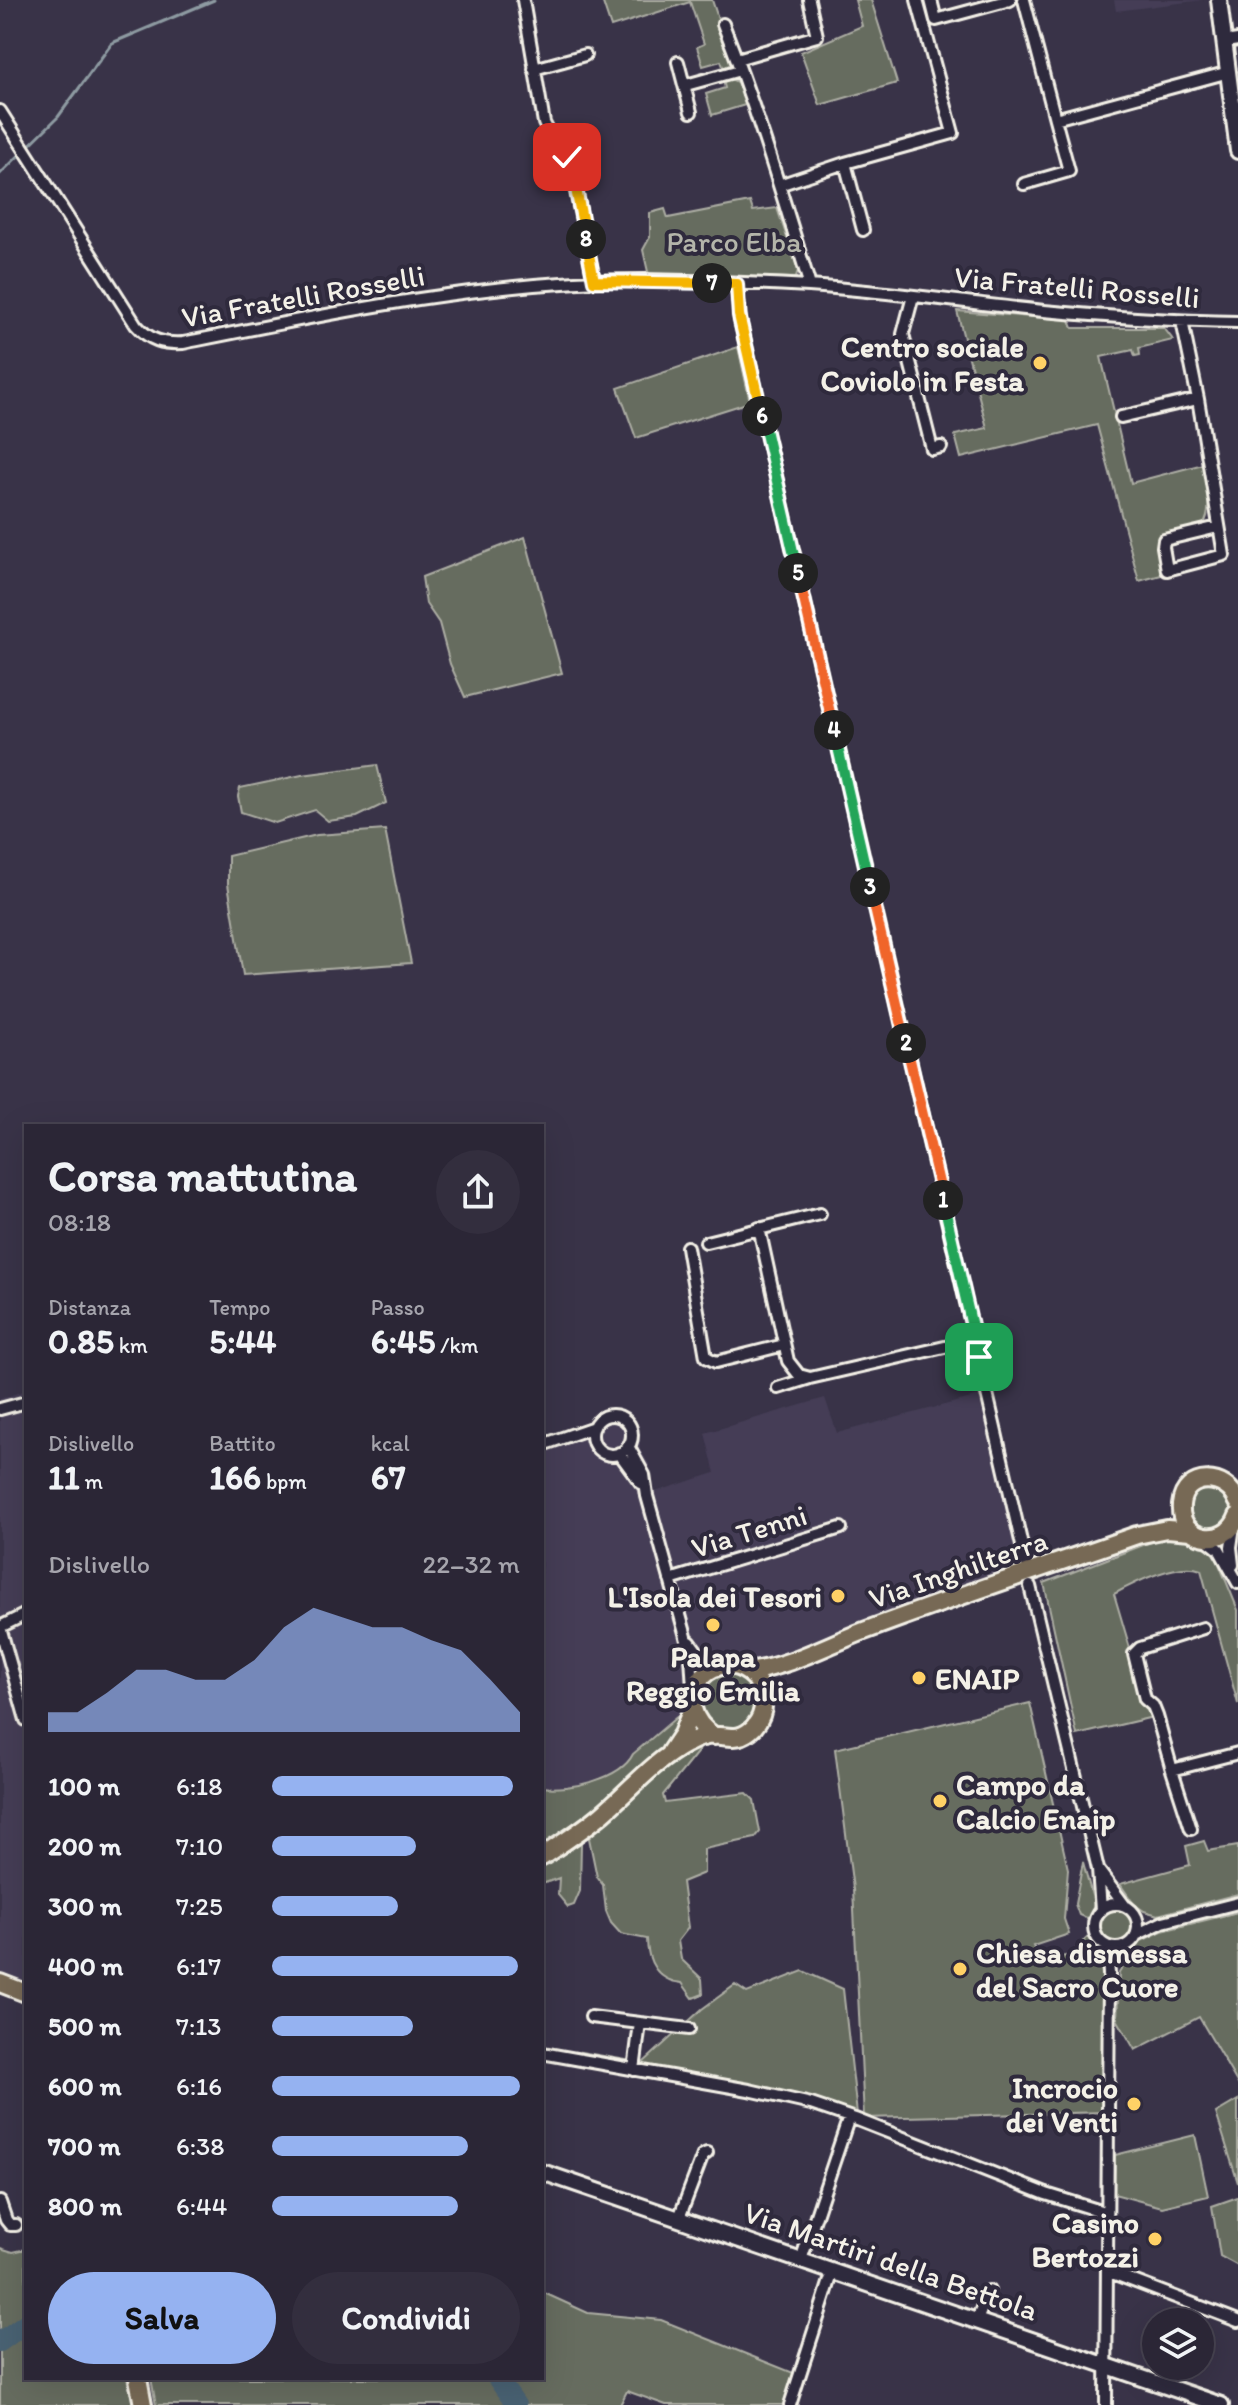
<!DOCTYPE html>
<html lang="it">
<meta charset="utf-8">
<style>
:root{--surface:#2b2636;--page:#332e3e;--text:#f1f3f6;--muted:#a6a5ad;--line:#474351;--accent:#95b2f1}
body{margin:0;font-family:Itim,sans-serif;background:var(--page);color:var(--text);height:100vh;display:flex;flex-direction:column;font-size:30px;white-space:nowrap}
*{box-sizing:border-box;margin:0}
p{font-size:26px;color:var(--muted)}
.icon{flex:none;width:44px;height:44px;fill:none;stroke:currentColor;stroke-width:2;stroke-linecap:round;stroke-linejoin:round}
.map{position:relative;flex:1;overflow:hidden}
.details{position:absolute;left:24px;top:1124px;width:520px;height:1256px;display:flex;flex-direction:column;background:var(--surface);border-radius:0px;box-shadow:0 8px 32px #0002,0 0 0 2px var(--line)}
.details>*{flex:none}
.tools{position:absolute;left:1142px;top:2308px;display:grid;gap:16px}
.tools a{display:grid;place-items:center;width:72px;height:72px;border-radius:50%;background:var(--surface);box-shadow:0 8px 32px #0002,0 0 0 2px var(--line);font-size:40px}
.pin{position:absolute;display:grid;place-items:center;width:68px;height:68px;color:#fff;margin:-34px;border-radius:16px;box-shadow:0 4px 12px #0006}
.km{position:absolute;width:40px;height:40px;margin:-20px;border-radius:50%;background:#222;color:#fff;font-size:22px;line-height:40px;text-align:center}
.round{display:grid;place-items:center;flex:none;width:84px;height:84px;border-radius:42px;background:var(--page)}
.overview{display:flex;align-items:center;justify-content:space-between;height:136px;padding:0 24px}
h1{font-size:44px;font-weight:700;line-height:60px}
.figures{display:grid;grid-template-columns:repeat(3,1fr);gap:12px;height:136px;padding:8px 24px}
.figures div{display:grid;align-content:center}
.figures b{font-size:34px;font-weight:700}
.figures small{font-size:22px;font-weight:400}
.figures p{font-size:22px}
.chart{height:224px;padding:16px 24px}
.chart p{display:flex;justify-content:space-between}
.chart svg{width:100%;height:144px;margin-top:8px;fill:var(--accent);opacity:.7}
.button{display:flex;gap:16px;margin-top:auto;padding:16px 24px}
.button a{flex:1;height:92px;border-radius:48px;background:var(--accent);color:#111;font-size:32px;font-weight:700;line-height:92px;text-align:center}
.button a+a{background:var(--page);color:var(--text)}
ul{padding:0 24px;list-style:none;font-size:26px}
li{display:grid;grid-template-columns:128px 96px 1fr;align-items:center;height:60px}
li i{height:20px;border-radius:10px;background:var(--accent)}
.map>svg:first-child{display:block}
.built{fill:#453e56}
.green{fill:#666c5f;stroke:#adaea4;stroke-width:2}
.lines{fill:none;stroke-linecap:round;stroke-linejoin:round}
.stream{stroke:#8e9ba2;stroke-width:3}
.river{stroke:#4a6273;stroke-width:20}
.street-casing{stroke:#f4f1e8;stroke-width:16}
.secondary-casing{stroke:#f4f1e8;stroke-width:20}
.primary-casing{stroke:#f4f1e8;stroke-width:22}
.street{stroke:#2f2a3d;stroke-width:10}
.secondary{stroke:#2f2a3d;stroke-width:14}
.primary{stroke:#776954;stroke-width:16}
.split-1-casing{stroke:#fff;stroke-width:16}
.split-2-casing{stroke:#fff;stroke-width:16}
.split-3-casing{stroke:#fff;stroke-width:16}
.split-4-casing{stroke:#fff;stroke-width:16}
.split-5-casing{stroke:#fff;stroke-width:16}
.split-6-casing{stroke:#fff;stroke-width:16}
.split-7-casing{stroke:#fff;stroke-width:16}
.split-8-casing{stroke:#fff;stroke-width:16}
.split-9-casing{stroke:#fff;stroke-width:16}
.split-1{stroke:#22a559;stroke-width:10}
.split-2{stroke:#f0652b;stroke-width:10}
.split-3{stroke:#f0652b;stroke-width:10}
.split-4{stroke:#22a559;stroke-width:10}
.split-5{stroke:#f0652b;stroke-width:10}
.split-6{stroke:#22a559;stroke-width:10}
.split-7{stroke:#f5b400;stroke-width:10}
.split-8{stroke:#f5b400;stroke-width:10}
.split-9{stroke:#f5b400;stroke-width:10}
.poi-dot{fill:#ffd166;stroke:#2f2a3d;stroke-width:3}
.labels{text-anchor:middle;dominant-baseline:central;stroke-width:8;stroke-linejoin:round;paint-order:stroke}
.park-label{font-size:30px;fill:#b4b5aa;stroke:#2f2a3d}
.street-label{font-size:30px;fill:#f4f1e8;stroke:#2f2a3d}
.poi-label{font-size:30px;font-weight:bold;fill:#f4f1e8;stroke:#2f2a3d;text-anchor:end}
</style>
<div class="map">
<svg width="1238" height="2405" viewBox="0 0 1238 2405">
<rect width="100%" height="100%" fill="#393348"/>
<filter id="ink" filterUnits="userSpaceOnUse"><feTurbulence type="fractalNoise" baseFrequency=".0125" numOctaves="2"/><feDisplacementMap in="SourceGraphic" scale="16" xChannelSelector="R" yChannelSelector="G"/><feConvolveMatrix kernelMatrix="1 2 1 2 8 2 1 2 1" color-interpolation-filters="sRGB"/></filter>
<g filter="url(#ink)">
<path class="built" d="M1114,0H1203L1116,11Z
M26,1390V1979H20L0,1973V1399Z
M979,1396L1019,1566L850,1627L767,1663L715,1660L702,1654L690,1672L682,1711L633,1754L629,1761L614,1772L573,1788L556,1789L542,1787V1441L587,1426L596,1416L617,1411L628,1416L635,1424L640,1438V1450L649,1464L655,1492L715,1473L705,1433L825,1398L837,1433Z"/>
<path class="green" d="M602,0H712L731,58L730,64L724,69L721,61L703,66L697,47L704,44L690,2L611,27Z
M855,0H871L897,83L820,105L801,52L862,26Z
M731,79L737,82L745,105L712,115L706,94L725,88L723,81Z
M750,202L753,211L777,208L798,270L796,278L651,274L648,272L643,250L650,237V213L665,209L668,218Z
M957,311L1070,320L1073,328H1164L1173,340L1139,348L1140,355L1135,356L1133,350L1101,357L1131,483L1203,464C1205,482 1214,510 1203,525L1160,535L1158,547L1165,574L1139,581L1097,425L961,458L955,435L987,428Z
M738,347L750,402L636,438L618,388Z
M525,537L562,673L465,697L450,664L439,623L426,604L422,577Z
M377,765L386,803L357,817L328,821L315,810L275,823L241,812L238,796L240,788L302,775Z
M385,830L411,963L243,975L228,884V856L317,835Z
M1189 1508a21 21 0 1 1 42 0a21 21 0 1 1-42 0Z
M1179,1537L1209,1549L1217,1559L1238,1610V1704L1201,1570C1178,1561 1136,1582 1114,1594L1145,1699L1157,1716L1077,1735L1044,1583L1159,1539Z
M701 1702a27 27 0 1 1 54 0a27 27 0 1 1-54 0Z
M686,1689L684,1717L672,1744L600,1808L542,1849V1787C568,1791 621,1779 633,1754L679,1715Z
M1030,1703L1068,1869L1064,1919L1069,1934L1033,1946L1040,1962L1070,1955L1088,1937L1103,1953L1108,2112L864,2118L853,1889L835,1749Z
M700,1749L663,1795L665,1803L747,1793L754,1800L760,1832L755,1838L704,1849V1873L682,1882L688,1928L678,1941L681,1959L702,1979L703,1994L693,1998L682,1983C657,1981 647,1961 647,1939L621,1934L611,1923L606,1911L603,1885L597,1877L589,1838C613,1816 670,1751 700,1749Z
M1204,1841L1208,1851L1238,1846V1894L1158,1915L1144,1911L1134,1904L1120,1884L1190,1865L1186,1846Z
M581,1843L580,1891L574,1905L568,1907L558,1895L559,1878L542,1884V1867Z
M1083,1862L1094,1903L1092,1914L1086,1918L1079,1915L1075,1904Z
M1100 1926a16 16 0 1 1 32 0a16 16 0 1 1-32 0Z
M1238,1912V2084L1199,2017L1135,2050L1117,2019L1119,1973L1135,1948L1141,1941L1162,1931Z
M803,1971L843,1989L857,2114L855,2119L828,2109L578,2059L580,2052L643,2063L702,2009L735,1985L747,1993Z
M1238,2100V2183L1216,2113Z
M1195,2135L1208,2196L1162,2207L1114,2194L1115,2155Z
M1238,2197V2266L1220,2256L1212,2206Z
M0,2248L13,2252L26,2249V2378H127L133,2405H0Z
M542,2292L588,2313L661,2320L796,2374L785,2405H666L627,2391L620,2405H156L151,2378H542Z"/>
<g class="lines">
<path class="stream" d="M0,174L58,117L112,43L214,0"/>
<path class="river" d="M0,2342L26,2323
M497,2378L516,2405"/>
<defs>
<path id="street" d="M523,0L544,123C551,139 564,150 571,166L594,281
M931,0L936,20L1010,0
M1024,0L1055,119L1229,72
M723,24C757,109 783,198 810,286
M1225,42L1238,40
M737,59L817,36L809,0
M678,62L691,112
M534,69L585,55
M686,85L740,70
M0,111L136,325C150,341 163,344 183,343C336,312 489,280 645,280C700,281 755,283 809,286C888,291 966,303 1044,311C1109,317 1173,321 1238,322
M845,163L863,230
M548,170L571,166
M1024,184L1069,171L1055,119
M779,185L845,163L953,133L917,0
M737,284L740,320L1026,1563
M913,296L903,334L932,449L941,447
M1182,321L1198,399L1224,555L1167,570L1163,547L1164,540L1218,527
M1121,417L1198,399
M759,1228L788,1361L799,1375L810,1378L975,1340
M706,1242L820,1214
M687,1247L706,1357L716,1362L784,1345
M778,1388L810,1378
M0,1409L26,1402
M592 1435a20 20 0 1 1 40 0a20 20 0 1 1-40 0Z
M542,1445L594,1427
M628,1446L644,1475L647,1496L685,1633L691,1656L693,1688
M619,1453L641,1483
M1205,1538L1219,1549L1238,1583
M1233,1565L1231,1547L1234,1526
M670,1580L841,1528
M1030,1586L1098,1869L1101,1910
M0,1627L26,1720
M0,1627L26,1614
M690,1642L701,1657L719,1667
M1172,1770L1157,1716L1153,1706L1145,1699L1134,1654L1140,1648L1203,1628
M1191,1829L1172,1770L1238,1753
M1099,1871L1125,1906
M1094 1926a22 22 0 1 1 44 0a22 22 0 1 1-44 0Z
M1136,1935L1163,1922L1238,1903
M591,2017L689,2029
M542,2053L749,2090L811,2104L855,2119L1046,2194L1107,2213
M634,2070L640,2023
M0,2202L6,2220L10,2225H16
M679,2218L703,2155L707,2153
M801,2260L849,2117
M1107,2271L1238,2321
M977,2320L989,2291
M790,2405L833,2271
M1106,2405L1109,1974L1107,1946"/>
<path id="secondary" d="M1219,0L1238,151
M542,2172L1221,2405"/>
<path id="primary" d="M1238,1502C1227,1473 1184,1472 1181,1505C1178,1541 1226,1550 1238,1516
M748,1672C790,1666 825,1646 864,1631C954,1597 1046,1567 1137,1535L1167,1529L1191,1531
M670,1752L682,1734L692,1709
M542,1857C562,1843 583,1830 602,1814C629,1791 654,1761 686,1744C691,1742 697,1738 703,1737C722,1731 736,1746 754,1727C768,1711 766,1685 749,1673C709,1644 665,1705 714,1736
M0,1983L26,1993
M138,2378L143,2405"/>
</defs>
<use href="#street" class="street-casing"/>
<use href="#secondary" class="secondary-casing"/>
<use href="#primary" class="primary-casing"/>
<use href="#street" class="street"/>
<use href="#secondary" class="secondary"/>
<use href="#primary" class="primary"/>
</g>
</g>
<g class="lines" filter="url(#ink)">
<defs>
<path id="split-1" d="M943,1200L979,1357"/>
<path id="split-2" d="M906,1043L943,1200"/>
<path id="split-3" d="M870,887L906,1043"/>
<path id="split-4" d="M834,730L870,887"/>
<path id="split-5" d="M798,573L834,730"/>
<path id="split-6" d="M762,416L798,573"/>
<path id="split-7" d="M712,283L737,284L739,315L762,416"/>
<path id="split-8" d="M586,239L594,281L712,283"/>
<path id="split-9" d="M567,157L573,174L586,239"/>
</defs>
<use href="#split-1" class="split-1-casing"/>
<use href="#split-2" class="split-2-casing"/>
<use href="#split-3" class="split-3-casing"/>
<use href="#split-4" class="split-4-casing"/>
<use href="#split-5" class="split-5-casing"/>
<use href="#split-6" class="split-6-casing"/>
<use href="#split-7" class="split-7-casing"/>
<use href="#split-8" class="split-8-casing"/>
<use href="#split-9" class="split-9-casing"/>
<use href="#split-1" class="split-1"/>
<use href="#split-2" class="split-2"/>
<use href="#split-3" class="split-3"/>
<use href="#split-4" class="split-4"/>
<use href="#split-5" class="split-5"/>
<use href="#split-6" class="split-6"/>
<use href="#split-7" class="split-7"/>
<use href="#split-8" class="split-8"/>
<use href="#split-9" class="split-9"/>
</g>
<g class="poi-dot">
<circle cx="1040" cy="363" r="8"/>
<circle cx="838" cy="1596" r="8"/>
<circle cx="713" cy="1625" r="8"/>
<circle cx="919" cy="1678" r="8"/>
<circle cx="940" cy="1801" r="8"/>
<circle cx="960" cy="1969" r="8"/>
<circle cx="1134" cy="2104" r="8"/>
<circle cx="1155" cy="2239" r="8"/>
</g>
<g class="labels">
<g class="park-label">
<text x="734" y="241">Parco Elba</text>
</g>
<g class="street-label">
<text transform="translate(1077 287) rotate(5)">Via Fratelli Rosselli</text>
<text transform="translate(303 296) rotate(-10)">Via Fratelli Rosselli</text>
<text transform="translate(749 1531) rotate(-17)">Via Tenni</text>
<text transform="translate(958 1569) rotate(-19)">Via Inghilterra</text>
<text transform="translate(891 2261) rotate(19)">Via Martiri della Bettola</text>
</g>
<g class="poi-label">
<text x="1024" y="346">Centro sociale<tspan x="1024" dy="34">Coviolo in Festa</tspan></text>
<text x="822" y="1596">L'Isola dei Tesori</text>
<text x="713" y="1656" text-anchor="middle">Palapa<tspan x="713" dy="34">Reggio Emilia</tspan></text>
<text x="935" y="1678" text-anchor="start">ENAIP</text>
<text x="956" y="1784" text-anchor="start">Campo da<tspan x="956" dy="34">Calcio Enaip</tspan></text>
<text x="976" y="1952" text-anchor="start">Chiesa dismessa<tspan x="976" dy="34">del Sacro Cuore</tspan></text>
<text x="1118" y="2087">Incrocio<tspan x="1118" dy="34">dei Venti</tspan></text>
<text x="1139" y="2222">Casino<tspan x="1139" dy="34">Bertozzi</tspan></text>
</g>
</g>
</svg>
<div class="tools">
<a><svg class="icon" aria-label="layers" viewBox="0 0 24 24"><path d="M12 4l9 5-9 5-9-5zM3 14l9 5 9-5"/></svg></a>
</div>
<div class="pin" style="left:979px;top:1357px;background:#1e9e55"><svg class="icon" aria-label="arrive" viewBox="0 0 24 24"><path d="M6 21V4h12l-3 4 3 4H6"/></svg></div>
<div class="pin" style="left:567px;top:157px;background:#d93025"><svg class="icon" aria-label="check" viewBox="0 0 24 24"><path d="M5 12l5 5 9-10"/></svg></div>
<b class="km" style="left:943px;top:1200px">1</b>
<b class="km" style="left:906px;top:1043px">2</b>
<b class="km" style="left:870px;top:887px">3</b>
<b class="km" style="left:834px;top:730px">4</b>
<b class="km" style="left:798px;top:573px">5</b>
<b class="km" style="left:762px;top:416px">6</b>
<b class="km" style="left:712px;top:283px">7</b>
<b class="km" style="left:586px;top:239px">8</b>
<section class="details">
<div class="overview"><div><h1>Corsa mattutina</h1><p>08:18</p></div><a class="round"><svg class="icon" aria-label="share" viewBox="0 0 24 24"><path d="M12 15V3M7 8l5-5 5 5M5 13v7h14v-7"/></svg></a></div>
<div class="figures">
<div><p>Distanza</p><b>0.85<small> km</small></b></div>
<div><p>Tempo</p><b>5:44</b></div>
<div><p>Passo</p><b>6:45<small> /km</small></b></div>
</div>
<div class="figures">
<div><p>Dislivello</p><b>11<small> m</small></b></div>
<div><p>Battito</p><b>166<small> bpm</small></b></div>
<div><p>kcal</p><b>67</b></div>
</div>
<div class="chart"><p><span>Dislivello</span>22–32 m</p>
<svg viewBox="0 0 160 44" preserveAspectRatio="none"><path d="M0 44V38L10 38L20 32L30 25L40 25L50 28L60 28L70 22L80 12L90 6L100 9L110 12L120 12L130 16L140 19L150 28L160 38V44z"/></svg>
</div>
<ul>
<li><b>100 m</b>6:18<i style="width:97%"></i></li>
<li><b>200 m</b>7:10<i style="width:58%"></i></li>
<li><b>300 m</b>7:25<i style="width:51%"></i></li>
<li><b>400 m</b>6:17<i style="width:99%"></i></li>
<li><b>500 m</b>7:13<i style="width:57%"></i></li>
<li><b>600 m</b>6:16<i style="width:100%"></i></li>
<li><b>700 m</b>6:38<i style="width:79%"></i></li>
<li><b>800 m</b>6:44<i style="width:75%"></i></li>
</ul>
<div class="button"><a>Salva</a><a>Condividi</a></div>
</section>
</div>
